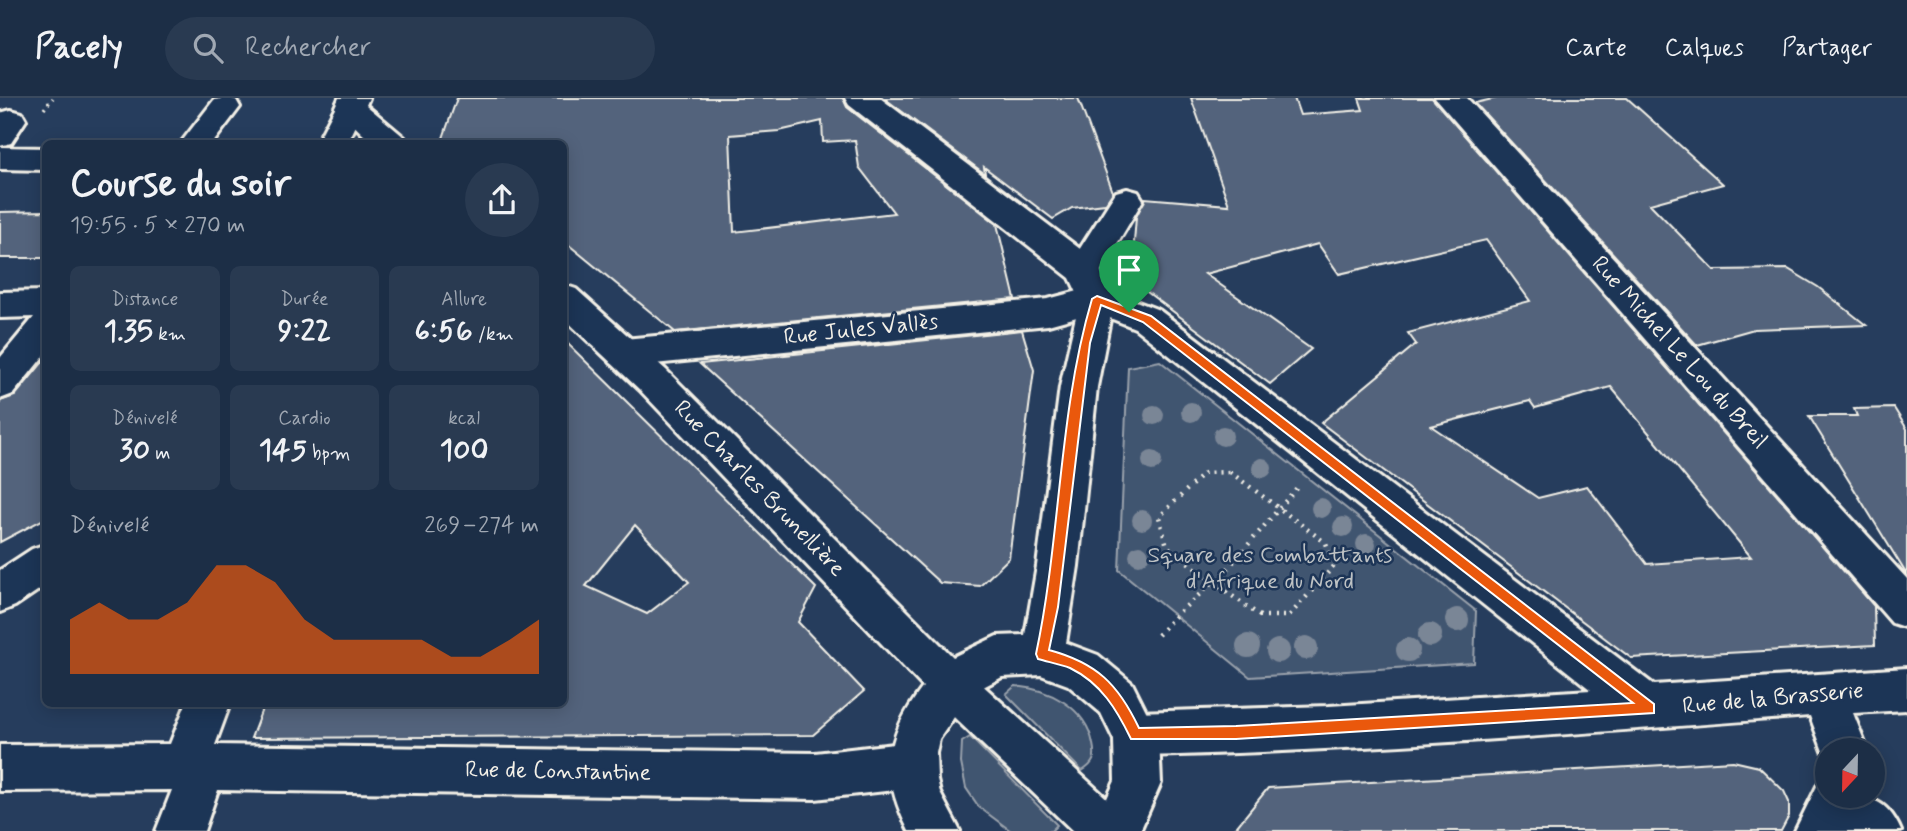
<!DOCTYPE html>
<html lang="fr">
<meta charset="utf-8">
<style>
:root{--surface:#1c2e46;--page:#293a51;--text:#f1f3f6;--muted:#a0a8b3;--line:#3a4a5f;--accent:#ea580c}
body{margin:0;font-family:Mynerve,sans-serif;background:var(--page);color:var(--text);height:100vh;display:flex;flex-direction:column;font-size:26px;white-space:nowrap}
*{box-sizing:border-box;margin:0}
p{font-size:23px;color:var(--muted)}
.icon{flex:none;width:38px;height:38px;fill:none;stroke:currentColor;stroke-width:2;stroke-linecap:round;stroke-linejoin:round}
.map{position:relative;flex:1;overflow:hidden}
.sheet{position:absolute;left:42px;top:42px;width:525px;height:567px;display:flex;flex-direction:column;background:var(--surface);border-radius:10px;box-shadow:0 4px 18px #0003,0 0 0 2px var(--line)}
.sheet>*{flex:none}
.needle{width:46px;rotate:202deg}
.buttons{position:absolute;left:1815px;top:640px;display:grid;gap:14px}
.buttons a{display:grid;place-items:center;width:70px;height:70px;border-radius:50%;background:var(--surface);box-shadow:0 4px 18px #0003,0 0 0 2px var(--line);font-size:35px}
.pin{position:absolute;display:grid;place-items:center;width:60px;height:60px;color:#fff;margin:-72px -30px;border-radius:50% 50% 50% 0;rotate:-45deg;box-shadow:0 0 7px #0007}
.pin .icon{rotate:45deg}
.round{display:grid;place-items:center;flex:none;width:74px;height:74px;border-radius:37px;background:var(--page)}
.overview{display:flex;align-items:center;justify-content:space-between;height:119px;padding:0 28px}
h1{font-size:38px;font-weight:800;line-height:52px}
.metrics{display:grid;grid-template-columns:repeat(3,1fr);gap:10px;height:119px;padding:7px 28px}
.metrics div{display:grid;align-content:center;border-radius:10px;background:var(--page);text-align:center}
.metrics b{font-size:30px;font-weight:800}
.metrics small{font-size:19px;font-weight:400}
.metrics p{font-size:19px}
.chart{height:196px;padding:14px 28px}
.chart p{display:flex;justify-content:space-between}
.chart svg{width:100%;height:126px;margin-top:7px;fill:var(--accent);opacity:.7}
header{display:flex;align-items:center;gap:42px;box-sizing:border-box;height:98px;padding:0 35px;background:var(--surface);border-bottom:2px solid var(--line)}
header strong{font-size:33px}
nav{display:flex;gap:38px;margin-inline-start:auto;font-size:24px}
.search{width:490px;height:63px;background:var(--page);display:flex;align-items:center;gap:18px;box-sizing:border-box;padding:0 24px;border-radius:38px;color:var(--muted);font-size:26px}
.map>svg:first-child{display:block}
.green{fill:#40546f;stroke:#9aa2ac;stroke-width:2}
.building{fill:#52647b;stroke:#f4f1e8;stroke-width:2;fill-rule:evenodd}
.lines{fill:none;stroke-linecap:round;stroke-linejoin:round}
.minor-casing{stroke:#f4f1e8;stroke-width:6}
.major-casing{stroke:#f4f1e8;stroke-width:6}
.path-far1{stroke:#f4f1e8;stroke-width:3.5;stroke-dasharray:2 4.5;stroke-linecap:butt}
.path{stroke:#f4f1e8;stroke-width:4.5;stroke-dasharray:2 6;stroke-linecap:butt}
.minor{fill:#1d3557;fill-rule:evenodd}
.major{fill:#1d3557;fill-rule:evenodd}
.tree{fill:#7a8696}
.route{fill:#ea580c;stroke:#fff;stroke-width:2;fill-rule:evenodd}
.labels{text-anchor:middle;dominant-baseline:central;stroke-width:5;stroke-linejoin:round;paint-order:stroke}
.street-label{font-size:23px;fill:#f4f1e8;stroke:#1d3557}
.park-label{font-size:23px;fill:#bec2c4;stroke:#1d3557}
</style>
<header>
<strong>Pacely</strong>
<div class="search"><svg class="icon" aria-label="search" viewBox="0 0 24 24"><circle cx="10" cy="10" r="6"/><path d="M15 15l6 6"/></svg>Rechercher</div>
<nav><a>Carte</a><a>Calques</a><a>Partager</a></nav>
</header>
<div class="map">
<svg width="1907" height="733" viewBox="0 0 1907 733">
<rect width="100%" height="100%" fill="#263d5d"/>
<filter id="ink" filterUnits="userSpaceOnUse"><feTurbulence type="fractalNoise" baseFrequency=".0143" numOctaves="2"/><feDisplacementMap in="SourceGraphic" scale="14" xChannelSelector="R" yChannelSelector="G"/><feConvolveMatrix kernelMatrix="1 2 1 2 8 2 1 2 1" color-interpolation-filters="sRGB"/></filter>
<g filter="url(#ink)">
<path class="green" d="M1160,263L1476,513L1474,565L1250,579L1119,472L1128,269Z
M1015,588C1049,591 1086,609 1093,646C1096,660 1094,666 1082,673L1006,596Z
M970,639L1057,727L1051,733H1011L979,709L966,690L961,665L962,644Z"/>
<path class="building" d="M457,0H843L847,9L997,126L1015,201L675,234L564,143V46H441ZM822,23L823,44L855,42L859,69L894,115L734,134L730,37L779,33Z
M884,0H1078L1113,94L1105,106L1072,110L1053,121L984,69L985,76Z
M1191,0H1294L1300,17L1363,12L1359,0H1432L1874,508L1875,547L1631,560L1321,325L1416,246L1408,235L1530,203L1486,142L1339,176L1318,146L1205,176L1311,251L1270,286L1131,182L1136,119L1145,100L1229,107ZM1611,289L1751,459L1647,466L1587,388L1538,400L1431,328L1530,303L1535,310Z
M1497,0H1627L1723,86L1650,106L1714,172L1788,171L1818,189L1866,227L1754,231L1697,247L1475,5Z
M46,113V160H0V114Z
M1022,232L1034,272L1009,460L980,488L940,485L700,266Z
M564,242L816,490L798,524L864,593L813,637L251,640L264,606H564ZM635,427L689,484L647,516L586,488Z
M46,260V420L0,444V303L15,298Z
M1894,310L1907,331V477L1809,318H1857L1854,311Z
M1733,663L1759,669L1784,693L1789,704V718L1781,733H1233L1268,690Z"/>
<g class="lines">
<defs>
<path id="minor" d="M228,0L236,2L240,9L212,46H180L214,2Z
M353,0L361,2L365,9L347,46H316L339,2Z
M1435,0H1467L1907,481V530L1892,525Z
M11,12L22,15L26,22L11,45L0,48V15Z
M0,49L46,50V72L0,71Z
M1127,91L1138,94L1143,102L1096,181L1084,184L1072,181L1067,172L1072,163L1116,94Z
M1097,188L1159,212L1654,587L1907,570V612L1853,615L1868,653H1827V664L1810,618C1586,635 1362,653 1136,658L1120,652L1114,636L1120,620L1136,614L1329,608L1591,592L1135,230L1095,214L1048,227L624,269L611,265L606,255L611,245L624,241L1048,201Z
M46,193V255L13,296L0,301V260L34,219L0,220V194Z
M46,446V487L15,508L0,514V472L32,451Z
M950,565L965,571L1124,716L1131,733H1073L935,601L928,586L935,571Z
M186,606H230L215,647L815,655L912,644L928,651L935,667L928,683L912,690L815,701L218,692L204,733H156L172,692L0,693V647L170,646Z
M1827,679V698C1862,698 1885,695 1901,733H1795L1820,682Z"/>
<path id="major" d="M339,0H369L366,7L404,39L408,46H373L335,9Z
M845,0H880L1096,163L1114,201L1097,289L1078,468L1066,545L1098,557L1132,585L1159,639L1161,685L1140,733H1092L1115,683L1114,642L1101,615L1068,587L1041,577L1002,579L970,596L939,641L936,655L937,682L940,695L960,733H909C880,676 885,639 923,589L640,292L564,220V187L576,191L666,272L953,559L997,538L1025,537L1037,468L1060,289L1080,201L1070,180L849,7Z"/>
</defs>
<use href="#minor" class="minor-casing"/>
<use href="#major" class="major-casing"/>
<path class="path-far1" d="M44,11L53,0"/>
<path class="path" d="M1230,374L1326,445L1334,468L1289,518H1260L1213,484L1167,448L1159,419L1204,375Z
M1158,537L1176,517L1224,475L1300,386"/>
<use href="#minor" class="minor"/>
<use href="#major" class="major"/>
</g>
<g class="tree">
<circle cx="1191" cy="314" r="10"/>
<circle cx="1154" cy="317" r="10"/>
<circle cx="1223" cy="338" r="10"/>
<circle cx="1152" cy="363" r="10"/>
<circle cx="1262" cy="370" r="10"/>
<circle cx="1321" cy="410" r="10"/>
<circle cx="1142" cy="422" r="10"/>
<circle cx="1343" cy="429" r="10"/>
<circle cx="1366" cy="446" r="10"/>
<circle cx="1139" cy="457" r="10"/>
<circle cx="1457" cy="522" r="12"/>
<circle cx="1430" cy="537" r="12"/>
<circle cx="1248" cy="548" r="12"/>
<circle cx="1306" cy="550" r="12"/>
<circle cx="1408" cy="552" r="12"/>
<circle cx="1278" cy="553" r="12"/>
</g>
</g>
<path class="route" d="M1097,198L1151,218L1654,606V615L1236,641H1131C1117,612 1101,585 1070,570C1060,566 1048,564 1038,561L1036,556C1061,439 1058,316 1092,201ZM1101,207L1143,224L1633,605L1236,628L1139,630C1118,586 1097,565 1049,552L1058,509L1090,245Z"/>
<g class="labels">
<g class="street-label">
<text transform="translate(861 232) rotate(-6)">Rue Jules Vallès</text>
<text transform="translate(1679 255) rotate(48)">Rue Michel Le Lou du Breil</text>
<text transform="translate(759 391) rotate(46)">Rue Charles Brunellière</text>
<text transform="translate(1773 601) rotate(-5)">Rue de la Brasserie</text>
<text transform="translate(558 674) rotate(1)">Rue de Constantine</text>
</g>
<g class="park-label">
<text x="1270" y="458">Square des Combattants<tspan x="1270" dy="26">d'Afrique du Nord</tspan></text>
</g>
</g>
</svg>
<div class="buttons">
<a><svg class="needle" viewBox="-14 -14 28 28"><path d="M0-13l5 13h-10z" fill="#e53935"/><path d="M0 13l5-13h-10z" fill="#a0a8b3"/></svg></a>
</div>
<div class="pin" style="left:1129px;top:214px;background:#1e9e55"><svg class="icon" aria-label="arrive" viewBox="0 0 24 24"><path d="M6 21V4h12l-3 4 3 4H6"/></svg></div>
<section class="sheet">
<div class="overview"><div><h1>Course du soir</h1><p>19:55 · 5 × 270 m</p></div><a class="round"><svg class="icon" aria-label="share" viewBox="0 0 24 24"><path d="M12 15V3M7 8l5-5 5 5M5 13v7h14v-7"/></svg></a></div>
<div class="metrics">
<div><p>Distance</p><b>1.35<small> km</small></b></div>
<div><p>Durée</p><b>9:22</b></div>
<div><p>Allure</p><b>6:56<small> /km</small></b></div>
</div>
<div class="metrics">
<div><p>Dénivelé</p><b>30<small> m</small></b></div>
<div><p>Cardio</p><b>145<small> bpm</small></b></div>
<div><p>kcal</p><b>100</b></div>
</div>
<div class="chart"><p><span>Dénivelé</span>269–274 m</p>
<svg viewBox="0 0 160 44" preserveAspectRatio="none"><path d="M0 44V25L10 19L20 25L30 25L40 19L50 6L60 6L70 12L80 25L90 32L100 32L110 32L120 32L130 38L140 38L150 32L160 25V44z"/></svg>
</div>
</section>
</div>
